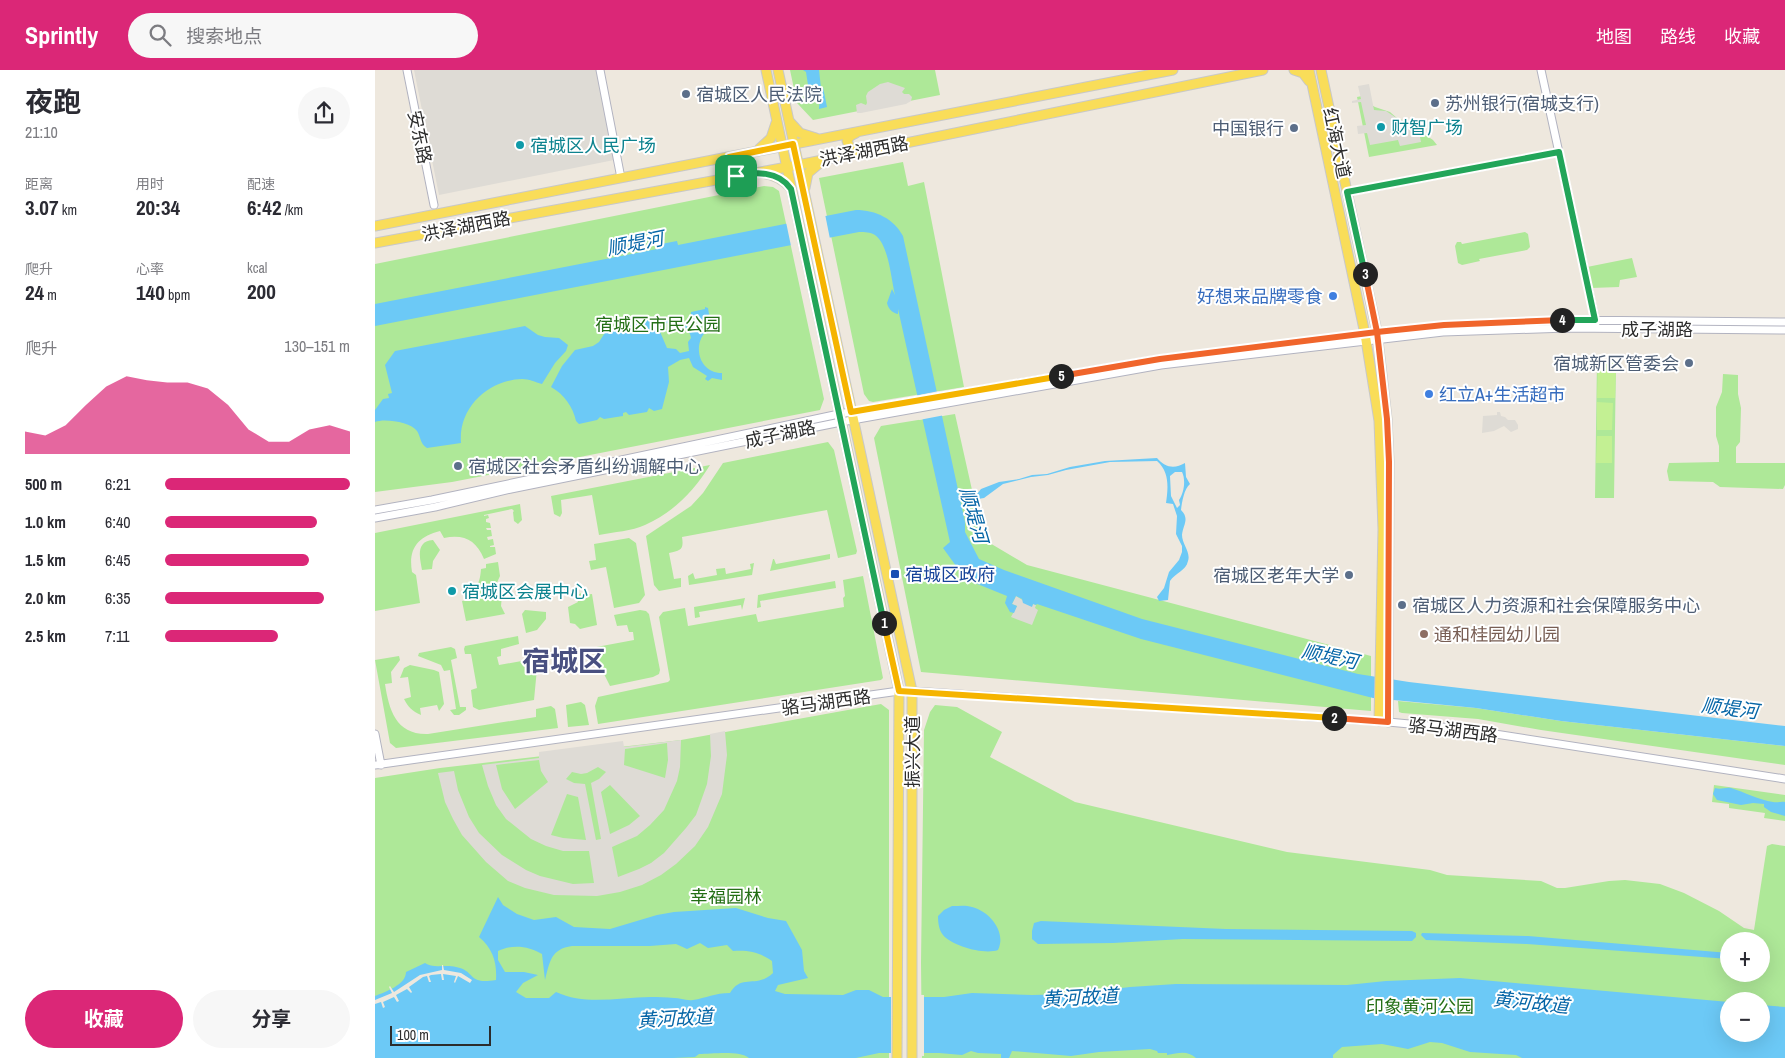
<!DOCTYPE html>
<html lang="zh">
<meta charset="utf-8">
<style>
:root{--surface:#fff;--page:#f7f7f7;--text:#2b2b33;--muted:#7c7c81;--accent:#db2777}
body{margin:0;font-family:"Archivo Narrow","Noto Sans SC",sans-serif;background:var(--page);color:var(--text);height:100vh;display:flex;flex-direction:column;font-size:19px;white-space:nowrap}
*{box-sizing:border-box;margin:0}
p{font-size:16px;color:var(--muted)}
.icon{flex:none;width:28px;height:28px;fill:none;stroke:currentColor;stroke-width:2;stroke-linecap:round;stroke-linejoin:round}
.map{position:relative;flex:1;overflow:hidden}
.sheet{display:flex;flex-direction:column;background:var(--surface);width:375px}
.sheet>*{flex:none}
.tools{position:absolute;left:1345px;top:862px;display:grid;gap:10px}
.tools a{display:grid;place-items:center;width:50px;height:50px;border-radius:50%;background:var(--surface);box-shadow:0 5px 20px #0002;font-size:25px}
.scale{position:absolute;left:15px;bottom:12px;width:101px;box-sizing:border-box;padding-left:5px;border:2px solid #2c2c2c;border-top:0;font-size:14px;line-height:18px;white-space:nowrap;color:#2c2c2c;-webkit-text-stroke:4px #fff;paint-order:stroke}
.pin{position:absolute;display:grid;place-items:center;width:42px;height:42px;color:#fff;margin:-21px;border-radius:10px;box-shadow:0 2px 8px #0006}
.km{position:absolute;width:25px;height:25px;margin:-12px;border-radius:50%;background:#222;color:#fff;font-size:14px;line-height:25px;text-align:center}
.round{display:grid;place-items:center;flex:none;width:52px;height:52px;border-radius:26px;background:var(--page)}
.headline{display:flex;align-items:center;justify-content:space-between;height:85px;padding:0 25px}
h1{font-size:28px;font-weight:700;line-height:38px}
.stats{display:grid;grid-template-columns:repeat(3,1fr);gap:8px;height:85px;padding:5px 25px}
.stats div{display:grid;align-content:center}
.stats b{font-size:21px;font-weight:700}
.stats small{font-size:14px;font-weight:400}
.stats p{font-size:14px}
.chart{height:140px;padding:10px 25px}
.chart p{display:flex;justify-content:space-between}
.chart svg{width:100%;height:90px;margin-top:5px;fill:var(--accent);opacity:.7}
.button{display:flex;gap:10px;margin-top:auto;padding:10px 25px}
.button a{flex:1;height:58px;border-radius:30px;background:var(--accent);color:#fff;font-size:20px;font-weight:700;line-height:58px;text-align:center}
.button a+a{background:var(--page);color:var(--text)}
ul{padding:0 25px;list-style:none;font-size:16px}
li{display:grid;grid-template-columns:80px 60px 1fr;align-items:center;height:38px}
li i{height:12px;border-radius:6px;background:var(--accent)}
header{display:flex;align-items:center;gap:30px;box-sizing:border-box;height:70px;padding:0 25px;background:var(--accent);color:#fff}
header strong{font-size:24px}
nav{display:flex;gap:28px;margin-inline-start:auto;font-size:18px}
.search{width:350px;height:45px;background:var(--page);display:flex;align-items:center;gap:12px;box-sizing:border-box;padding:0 18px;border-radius:28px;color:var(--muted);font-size:19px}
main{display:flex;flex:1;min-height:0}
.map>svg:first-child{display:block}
.green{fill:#aee898;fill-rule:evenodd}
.pitch{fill:#c3f093}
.plaza{fill:#dedbd5;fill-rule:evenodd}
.water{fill:#6cc9f6;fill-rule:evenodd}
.pier{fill:#eee8de}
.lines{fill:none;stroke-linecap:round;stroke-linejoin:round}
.minor-casing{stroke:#b2b3c0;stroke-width:9}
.major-casing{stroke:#c8c8c8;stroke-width:11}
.minor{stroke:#fff;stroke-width:7}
.major{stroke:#f9dd59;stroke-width:9}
.split-1-casing{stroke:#fff;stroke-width:10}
.split-2-casing{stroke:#fff;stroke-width:10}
.split-3-casing{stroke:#fff;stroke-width:10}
.split-4-casing{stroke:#fff;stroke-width:10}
.split-5-casing{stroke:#fff;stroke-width:10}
.split-6-casing{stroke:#fff;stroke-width:10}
.split-1{stroke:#22a559;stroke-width:6}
.split-2{stroke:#f5b400;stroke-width:6}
.split-3{stroke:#f0652b;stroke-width:6}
.split-4{stroke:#22a559;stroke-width:6}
.split-5{stroke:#f0652b;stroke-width:6}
.split-6{stroke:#f5b400;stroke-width:6}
.service-dot{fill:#5c6f8a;stroke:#fff;stroke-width:2}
.culture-dot{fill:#0f9aa8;stroke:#fff;stroke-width:2}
.shop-dot{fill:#3f7fe0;stroke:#fff;stroke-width:2}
.transit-dot{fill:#1a4fb4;stroke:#fff;stroke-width:2}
.education-dot{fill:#8d6e63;stroke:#fff;stroke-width:2}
.labels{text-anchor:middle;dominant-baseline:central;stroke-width:4;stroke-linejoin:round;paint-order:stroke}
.service-label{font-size:18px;fill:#4e5e75;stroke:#fff;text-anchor:start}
.culture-label{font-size:18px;fill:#0d838f;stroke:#fff;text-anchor:start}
.street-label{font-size:18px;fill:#2c2c2c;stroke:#fff}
.shop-label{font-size:18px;fill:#366cbe;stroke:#fff;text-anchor:end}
.park-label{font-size:18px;fill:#246f16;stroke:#fff}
.transit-label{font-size:18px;fill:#164399;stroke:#fff;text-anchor:start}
.education-label{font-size:18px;fill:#785e54;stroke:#fff;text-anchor:start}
.water-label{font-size:19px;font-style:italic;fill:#0666a7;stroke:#fff}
.town-label{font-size:28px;font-weight:bold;fill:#495080;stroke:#fff}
</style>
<header>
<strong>Sprintly</strong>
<div class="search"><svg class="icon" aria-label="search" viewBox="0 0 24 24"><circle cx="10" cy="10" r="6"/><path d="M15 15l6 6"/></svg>搜索地点</div>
<nav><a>地图</a><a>路线</a><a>收藏</a></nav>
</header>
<main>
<section class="sheet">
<div class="headline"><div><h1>夜跑</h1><p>21:10</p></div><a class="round"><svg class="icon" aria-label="share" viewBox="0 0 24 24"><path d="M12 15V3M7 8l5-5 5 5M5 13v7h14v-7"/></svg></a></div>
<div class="stats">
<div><p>距离</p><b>3.07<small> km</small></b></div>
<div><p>用时</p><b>20:34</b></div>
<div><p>配速</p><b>6:42<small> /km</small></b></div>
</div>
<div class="stats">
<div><p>爬升</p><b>24<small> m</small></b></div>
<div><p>心率</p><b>140<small> bpm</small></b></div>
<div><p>kcal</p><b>200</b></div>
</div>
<div class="chart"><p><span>爬升</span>130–151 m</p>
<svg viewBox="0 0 160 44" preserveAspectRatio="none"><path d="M0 44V33L10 35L20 30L30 20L40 11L50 6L60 8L70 9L80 9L90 12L100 20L110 32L120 38L130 38L140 32L150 30L160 33V44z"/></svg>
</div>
<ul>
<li><b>500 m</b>6:21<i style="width:100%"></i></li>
<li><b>1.0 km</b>6:40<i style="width:82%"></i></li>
<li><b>1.5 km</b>6:45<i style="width:78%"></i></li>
<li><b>2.0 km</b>6:35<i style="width:86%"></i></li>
<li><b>2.5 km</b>7:11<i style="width:61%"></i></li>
</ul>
<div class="button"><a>收藏</a><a>分享</a></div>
</section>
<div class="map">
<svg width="1410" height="988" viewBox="0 0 1410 988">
<rect width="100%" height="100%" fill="#eee8de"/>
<path class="green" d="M415,0H560L565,25L438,50L422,33Z
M992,25L995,34L1000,37L1015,42L1023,49L1028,50L1058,70L1062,75L994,87L982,27Z
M528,92L533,116L549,112L589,317L498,332L494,331L489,324L444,108Z
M389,116L398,117L404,121L449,329L445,340L77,412L0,422V194Z
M1150,162L1153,164L1155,177L1152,180L1104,189L1105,191L1087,195L1083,193L1080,176L1082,172H1086L1087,174Z
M1257,188L1262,207L1245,210L1244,217L1216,218L1212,197Z
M1222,290H1241L1239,428H1220Z
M1348,304L1363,305V324L1366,338L1365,372L1361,377V393H1410V415L1408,419L1345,417L1338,412L1294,411L1292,401L1294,393L1344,392V376L1341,366V337L1347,322Z
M580,344L608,469L652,495L996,586V641L546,602L499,368L506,356Z
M453,372L459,380L482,481L481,484L463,488L452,440L307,467C309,480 306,480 294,483L299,509L306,508V517L284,521L279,515L271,466L316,436L328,423L348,393Z
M335,395C319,421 299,442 270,455C257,461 239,462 224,465L217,425L186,430L187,443L185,447L179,444L176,426Z
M145,434L147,450L143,454L139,451L138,442L139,441L137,439L109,445V446L113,445L114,448L111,449V452L115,453L116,458H111L112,460H116L117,466L112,467L113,470L118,469L119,475L115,476V477H120L121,484L109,489C101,470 89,464 69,468L65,461C43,467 33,478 37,502L41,505L45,533L0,541V463Z
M254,468L261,473L270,525L264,533L239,538L231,497L216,500L214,491L221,490L219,474Z
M58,470L65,480L58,491L57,499L47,500C45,489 40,471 58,470Z
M455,484V489L395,501L398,489H399L401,494Z
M123,492L125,506L119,519L122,523L127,525L126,536L130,544L91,551L87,531L92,530L91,524C103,518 105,512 106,499L111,498V494Z
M379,493L377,505L314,515L313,506L318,503L320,509L342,505L341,499L350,498L351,504L376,499L375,494Z
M488,506L508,608L506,610L223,654L220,636L223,627L293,612L295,610L284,547L288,542L310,538L313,556L381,544L383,552L469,537L468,528L470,526L468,510Z
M460,511L461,518L385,531L386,537L382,538L383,525Z
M208,522V525L217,524L222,555L205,559L200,554L195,553L193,537L203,532L201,526Z
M370,528L367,540L366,535L324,542L325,547L320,548L319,537Z
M150,540L171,542V549L162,560L151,563L147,544Z
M265,540L271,541L274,544L285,600L284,604L278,607L235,616L216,578L259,570L258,562H254L252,555L242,556L239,545Z
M143,566L144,574L126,579V586L122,587L124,595L163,588L159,630L104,640L98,637L96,620L102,618L96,584H90L89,579L90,576Z
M76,577L80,579L82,588L76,590L85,637H91V640L84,645H79L75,640L81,639L75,600L69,601L66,595L43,586L44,583Z
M24,586L25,590L16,602L17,613L10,614C14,640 21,665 53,664L161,647V639L176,636L180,639L183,658L21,678L15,673L0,590Z
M35,595L59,600L64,602L69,634L64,641L62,635L45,638L46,645C37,641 33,637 29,629L36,627L33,607L25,608L29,598Z
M1023,631L1101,638L1186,651L1410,676V695L1166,660L1103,649L1027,643L1024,642Z
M206,632L210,635L214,655L193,657L191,635Z
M506,634L514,640V988H0V708L65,698L306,670Z
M560,635L582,637L627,662L615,687L700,732L912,782L1055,800L1072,805L1166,811L1182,818H1190L1234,811L1250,810L1285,814L1309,823L1344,841L1369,858L1379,860L1392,776L1397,774L1410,776V988H547L546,893L549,660L555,642ZM1354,871H1386V904H1354ZM1354,931H1386V964H1354Z
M1339,715L1410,725V751L1389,748L1390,743L1354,738V734L1337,732Z"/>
<path class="pitch" d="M1223,291H1241L1240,328H1222Z
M1222,332L1238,333L1237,360H1222Z
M1222,366H1237V393H1221Z"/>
<path class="plaza" d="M39,0H221L239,90L64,125Z
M513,12L530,18L527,22L529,24H534L537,27L536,31L531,34L486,43H482L481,35L486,33L491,35L492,33L491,26L493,22L505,14Z
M994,14L999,40L1011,41L1023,49L1028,50L1044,62L1046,72L1025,76L1023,70L995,75L992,63L983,64L982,56L991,55L986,32L977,33V31L986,29L983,16Z
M1122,342H1125L1126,346L1130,347L1133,350H1140L1143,355V359L1136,362L1129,356L1119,361L1107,363L1108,346L1122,345Z
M641,526L657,536L658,534L661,535L660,538L663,540L657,555L636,547L642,536L637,534Z
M350,661L352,685L347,724L333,757L320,776L301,794L286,805L267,815L245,822L222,826L179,825L150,818L133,811L111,792L87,765L78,749L70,732L63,703L79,701L83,720L94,747L104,763L127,785L151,800L165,806L198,814L219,813L214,781H188L171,776L156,769L131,749L121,735L113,716L107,695L164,688V682L248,671L249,677L306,670L305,697L302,711L289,740L275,755L262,766L237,777L243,807L264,799L276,793L289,783L311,758L321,745L332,714L336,686L335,664ZM292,673L293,690L290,708L249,695L250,679ZM164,690L166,701L173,712L140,739L127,719L121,695ZM223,697L231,702L224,709L216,713L226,769L221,770L210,714L199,713L191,709L197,702L206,704L212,703ZM235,715L265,746L254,755L235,764L226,722ZM192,724L203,727L211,770L188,768L176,765Z"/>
<path class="water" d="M428,0H444L446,18L448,17L452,37L444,39L445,27L440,24L438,15H433L431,2Z
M481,140C501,140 519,149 528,166L590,452V462L604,489L629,500L767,549L983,604L1034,612L1410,656V676L1186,651L1101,638L998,628L766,569L662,534L661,535L658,534L657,537L648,533L647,529L641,526L637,534L642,536L639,543L635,542L630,533L632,526L595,511L584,500L568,478L575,472L523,239V244C517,243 513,238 512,233L517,219L520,225C516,209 514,175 500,165C495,162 490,162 484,162L0,256V234L282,179L281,175L302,171L303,175Z
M330,237L333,238L335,250L325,252L326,257L322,260L323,261L334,259C316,272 323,303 347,303V310L337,308L333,311L330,309L332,306L318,297L314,288L305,290L293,297L294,312L287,339L279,341L274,338L272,342L254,345L251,342L248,343V346L229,349L225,347L222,350L204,354L201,351C198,337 189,324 176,317L187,296L200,280L218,276L224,272L233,258C247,263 248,253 259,250C265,248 271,249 276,248L280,251C299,247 304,247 317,262H319L323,255L321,249L316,246V242L330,239ZM298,252C306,253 315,259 316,268L313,272L314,281L305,283L301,279L292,278L283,257L287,254Z
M150,256L163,265L170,267L184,268L193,275L191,281L180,293L167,314C160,312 154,309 147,309C113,310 83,338 86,373L52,378C45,374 46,367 42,361C36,352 9,348 0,352V340L8,329L14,328L13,324L17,323L10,295L20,281Z
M782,388C790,398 800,399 810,393L811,407L815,414C809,419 807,432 806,440C815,449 808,455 807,465C807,474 816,482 813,491C811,501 800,503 795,511L793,530L784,531L782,527L789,518L794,502L804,490L807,482V476L801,464L802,446L798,434L791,433C793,419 795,402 782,391L735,392L691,400L673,405L656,407L628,414L609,428L603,429L602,424L606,419L624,412L644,409L657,405L672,404L695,397L730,391ZM800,402H807C811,410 809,423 804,430L805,435L802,438L796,426L795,406Z
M1340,718C1346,720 1350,717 1356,718C1369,722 1384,730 1398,732C1402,733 1406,731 1410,732V746L1396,742L1389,737V734L1378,733L1366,735L1342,730L1338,724Z
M123,827L128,835L142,844L159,850L181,847L199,857L235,859L282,845L299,842L361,838L393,848L411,851L427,880L429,901L433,908L403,915L400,921L410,924L468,925L481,920H494L508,927H569L597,923L657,925L697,924L755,917L801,914L972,915L1011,911L1085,908L1354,932V964H1386V935L1410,937V988H1147L1141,985L1095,982L1067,973L1055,972L1033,979L1007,974L967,977L958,985V988H821C812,980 804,983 792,985V983H783L782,981L775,979L724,982L696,986L637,981L634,988H626V984L603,983L596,981L587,985L564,983H504L481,988H374C365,980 336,984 324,984L320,987L298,988H0V926C10,922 31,915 31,902L50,893C58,899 71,894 81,897C102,901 91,915 121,910C122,892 118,879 104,867ZM325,873L333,878L352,875L358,881C374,880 384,882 397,891L398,903C381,919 367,903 355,923C340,923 331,928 318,930C311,931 305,928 299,928C291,927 283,927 276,927C244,927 211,936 181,922L174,928H151L141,922L148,913L163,905L149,902H130L123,890V881C137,874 154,876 167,884L170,910C175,891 176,879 197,876H275L301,874L312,879Z
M577,836C584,836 591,835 597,837C614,841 632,862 623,880C609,885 577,876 568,865C564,860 563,853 563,846L569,840Z
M666,851L851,859L1037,861L1041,863V867L1037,871L808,869L738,873L663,874L657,869V861L659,853Z
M1047,863L1153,866L1354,883V889L1152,874L1051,870L1046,865Z"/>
<path class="pier" d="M450,144L455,169L416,176L411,152Z
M564,321L570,345L544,350L539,326Z
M67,895H68L69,900L86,903L97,910L95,913L83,906L80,913L79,912L81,906L68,904L69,910H67L66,904L56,905L54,906L56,912H54L52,906L48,907L34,917L37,922L36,923L32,919L21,925L24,931L22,932L19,927L8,932L10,937L8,938L6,932L0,934V930L17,923L14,917L15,916L19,922L45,905L67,900Z
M516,924L549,925V986L516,985Z"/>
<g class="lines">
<defs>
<path id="minor" d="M32,0L59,135
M225,0L246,108
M1166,0L1221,253
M972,122L1184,82
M0,440L57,430L464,344L785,289L1069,255L1193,250L1410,252
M0,448L60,437L136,419L466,352L786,295L1068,262L1193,258L1410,260
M0,664L6,695
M0,695L524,621H537L1013,652L1088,659L1410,709"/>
<path id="major" d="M391,0L524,621L522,988
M403,0L537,621V988
M919,0L928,3L934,11
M934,0L990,264L1004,351L1008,459L1004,651
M946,0L1002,262L1012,349L1014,391L1013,652
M415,52L425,63L441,68
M481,63L475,66L472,71L475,78L483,81
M384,79L396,68L401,53
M354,87L360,89L364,94V102L361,106
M386,103C397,104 408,109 416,118
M430,118L433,103L446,92
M0,156L798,0
M0,173L423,95L888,0"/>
</defs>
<use href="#minor" class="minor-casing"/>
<use href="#major" class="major-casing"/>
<use href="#minor" class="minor"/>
<use href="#major" class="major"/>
</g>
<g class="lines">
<defs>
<path id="split-1" d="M361,106C380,102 403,100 416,119L509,553"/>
<path id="split-2" d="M509,553L524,621L959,648"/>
<path id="split-3" d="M959,648L1013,652L1014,392L1012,349L1002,262L990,204"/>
<path id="split-4" d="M990,204L972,122L1184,82L1220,250H1187"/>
<path id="split-5" d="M686,306L785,289L1002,262L1069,255L1187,250"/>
<path id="split-6" d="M361,106L364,102V94L360,89L354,87L418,74L476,342L686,306"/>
</defs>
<use href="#split-1" class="split-1-casing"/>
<use href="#split-2" class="split-2-casing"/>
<use href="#split-3" class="split-3-casing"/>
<use href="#split-4" class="split-4-casing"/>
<use href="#split-5" class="split-5-casing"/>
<use href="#split-6" class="split-6-casing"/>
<use href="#split-1" class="split-1"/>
<use href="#split-2" class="split-2"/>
<use href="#split-3" class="split-3"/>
<use href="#split-4" class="split-4"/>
<use href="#split-5" class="split-5"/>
<use href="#split-6" class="split-6"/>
</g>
<g class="service-dot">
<circle cx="311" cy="24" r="5"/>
<circle cx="1060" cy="33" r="5"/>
<circle cx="919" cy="58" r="5"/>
<circle cx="1314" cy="293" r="5"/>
<circle cx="83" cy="396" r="5"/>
<circle cx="974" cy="505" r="5"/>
<circle cx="1027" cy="535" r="5"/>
</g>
<g class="culture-dot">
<circle cx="1006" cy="57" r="5"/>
<circle cx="145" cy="75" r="5"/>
<circle cx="77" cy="521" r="5"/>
</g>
<g class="shop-dot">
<circle cx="958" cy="226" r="5"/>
<circle cx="1054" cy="324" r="5"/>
</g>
<rect class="transit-dot" x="515" y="499" width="10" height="10" rx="2.5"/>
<circle class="education-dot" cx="1049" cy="564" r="5"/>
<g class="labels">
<g class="service-label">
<text x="321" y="24">宿城区人民法院</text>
<text x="1070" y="33">苏州银行(宿城支行)</text>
<text x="909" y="58" text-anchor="end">中国银行</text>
<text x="1304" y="293" text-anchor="end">宿城新区管委会</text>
<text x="93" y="396">宿城区社会矛盾纠纷调解中心</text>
<text x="964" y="505" text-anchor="end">宿城区老年大学</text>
<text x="1037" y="535">宿城区人力资源和社会保障服务中心</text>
</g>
<g class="culture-label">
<text x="1016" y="57">财智广场</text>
<text x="155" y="75">宿城区人民广场</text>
<text x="87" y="521">宿城区会展中心</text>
</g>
<g class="street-label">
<text transform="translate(45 67) rotate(78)">安东路</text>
<text transform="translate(962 73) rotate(78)">红海大道</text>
<text transform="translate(489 81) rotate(-11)">洪泽湖西路</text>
<text transform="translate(91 156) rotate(-11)">洪泽湖西路</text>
<text x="1282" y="259">成子湖路</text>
<text transform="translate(405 364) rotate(-12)">成子湖路</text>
<text transform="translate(451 632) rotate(-8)">骆马湖西路</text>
<text transform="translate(1078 660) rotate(7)">骆马湖西路</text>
<text transform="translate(537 682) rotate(-90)">振兴大道</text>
</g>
<g class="shop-label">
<text x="948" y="226">好想来品牌零食</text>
<text x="1064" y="324" text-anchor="start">红立A+生活超市</text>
</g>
<g class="park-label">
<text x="283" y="254">宿城区市民公园</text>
<text x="351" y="826">幸福园林</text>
<text x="1045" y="936">印象黄河公园</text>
</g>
<g class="transit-label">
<text x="530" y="504">宿城区政府</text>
</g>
<g class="education-label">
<text x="1059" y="564">通和桂园幼儿园</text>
</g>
<g class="water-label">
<text transform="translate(260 173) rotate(-11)">顺堤河</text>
<text transform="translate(599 445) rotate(74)">顺堤河</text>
<text transform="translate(955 586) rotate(12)">顺堤河</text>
<text transform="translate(1355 638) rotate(7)">顺堤河</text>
<text transform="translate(705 927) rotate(-3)">黄河故道</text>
<text transform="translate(1156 932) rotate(6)">黄河故道</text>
<text transform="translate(300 948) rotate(-3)">黄河故道</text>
</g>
<g class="town-label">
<text x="189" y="591">宿城区</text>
</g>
</g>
</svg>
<div class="tools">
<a>+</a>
<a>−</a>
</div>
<div class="scale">100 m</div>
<div class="pin" style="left:361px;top:106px;background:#1e9e55"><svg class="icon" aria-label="arrive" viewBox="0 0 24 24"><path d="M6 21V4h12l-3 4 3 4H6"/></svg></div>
<b class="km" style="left:509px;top:553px">1</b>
<b class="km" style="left:959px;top:648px">2</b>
<b class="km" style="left:990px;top:204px">3</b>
<b class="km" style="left:1187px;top:250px">4</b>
<b class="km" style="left:686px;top:306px">5</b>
</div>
</main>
